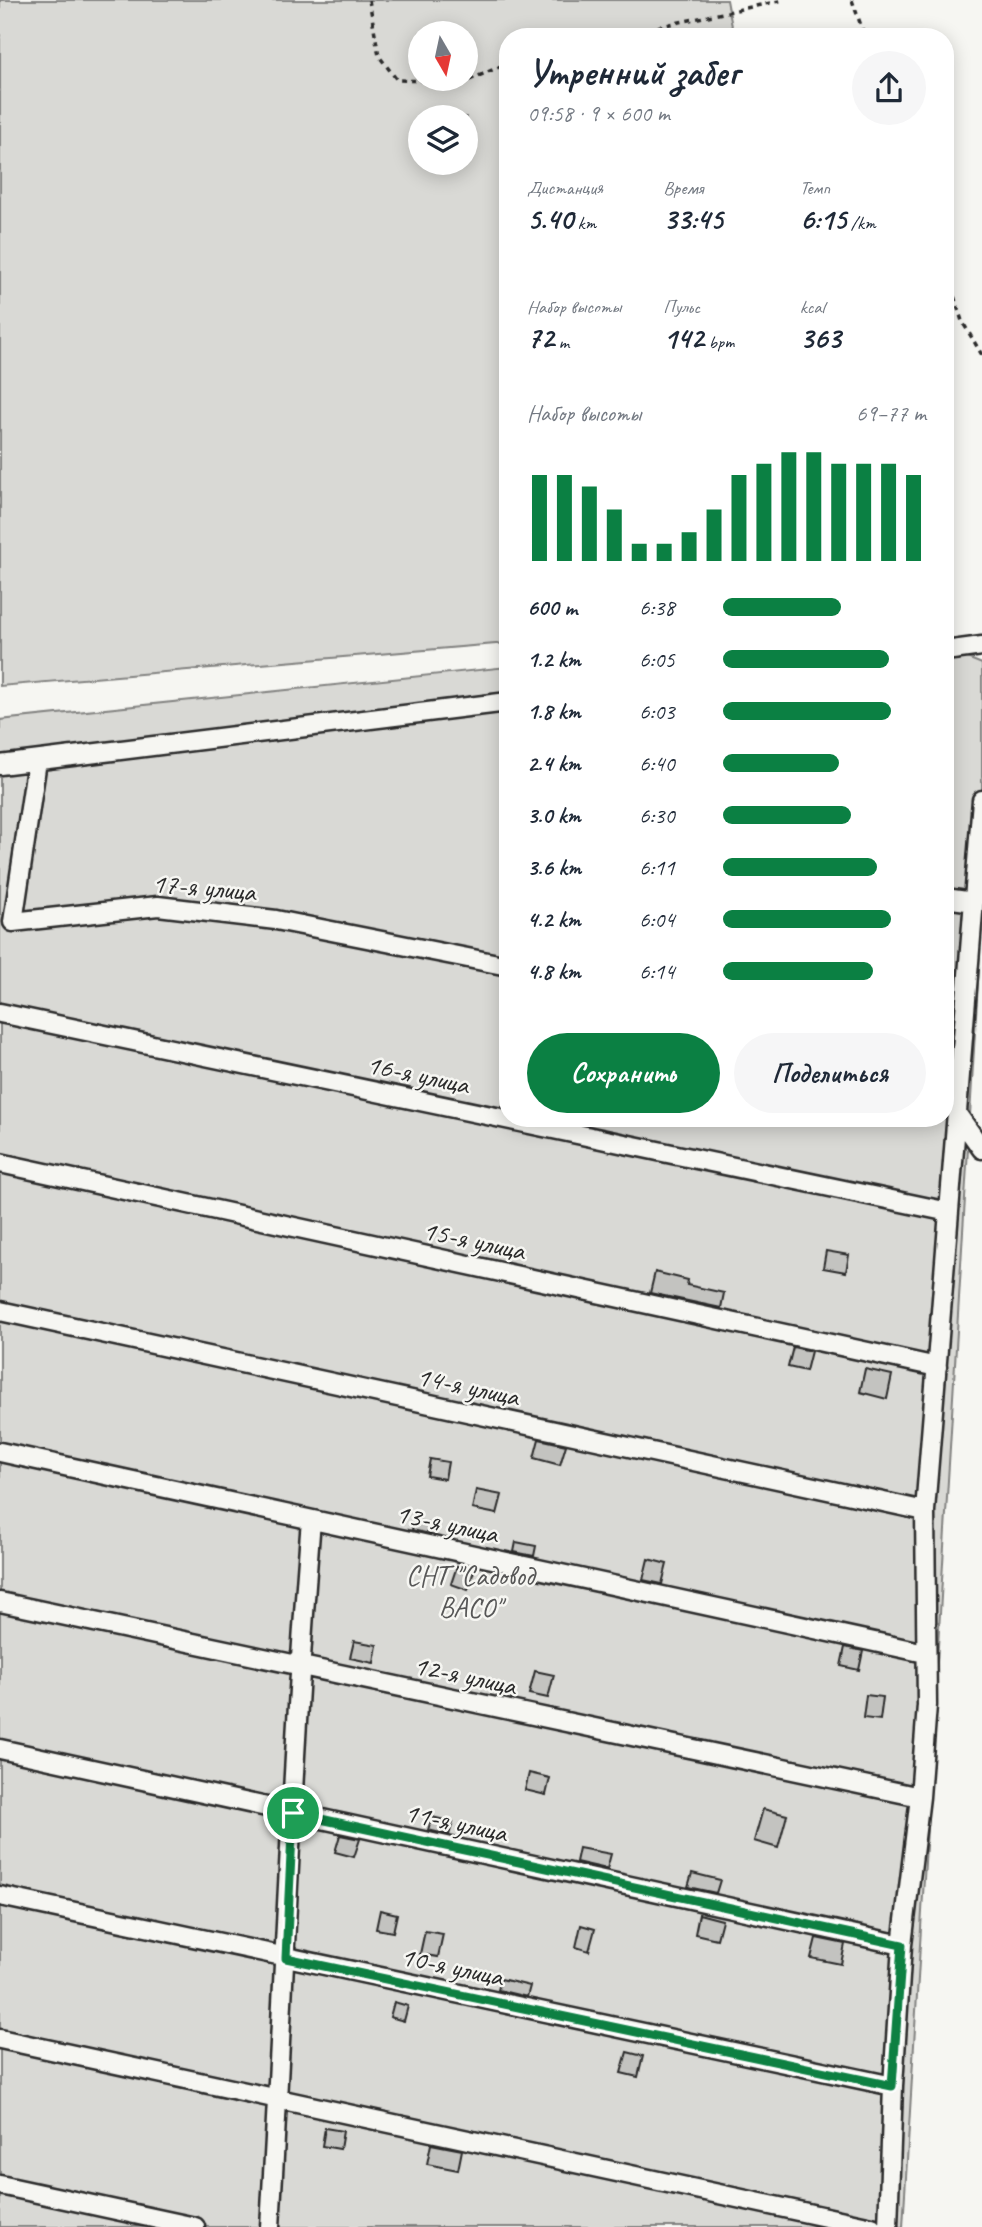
<!DOCTYPE html>
<html lang="ru">
<meta charset="utf-8">
<style>
:root{--surface:#fff;--page:#f6f6f7;--text:#1f2937;--muted:#747a83;--accent:#0b8043}
body{margin:0;font-family:Caveat,sans-serif;background:var(--page);color:var(--text);height:100vh;display:flex;flex-direction:column;font-size:26px;white-space:nowrap}
*{box-sizing:border-box;margin:0}
p{font-size:23px;color:var(--muted)}
.icon{flex:none;width:38px;height:38px;fill:none;stroke:currentColor;stroke-width:2;stroke-linecap:round;stroke-linejoin:round}
.map{position:relative;flex:1;overflow:hidden}
.drawer{position:absolute;left:499px;top:28px;width:455px;height:1099px;display:flex;flex-direction:column;background:var(--surface);border-radius:28px;box-shadow:0 4px 18px #0003}
.drawer>*{flex:none}
.needle{width:46px;rotate:171deg}
.buttons{position:absolute;left:408px;top:21px;display:grid;gap:14px}
.buttons a{display:grid;place-items:center;width:70px;height:70px;border-radius:50%;background:var(--surface);box-shadow:0 4px 18px #0003;font-size:35px}
.pin{position:absolute;display:grid;place-items:center;width:60px;height:60px;color:#fff;margin:-30px;border:4px solid #fff;border-radius:50%;box-shadow:0 2px 7px #0007}
.round{display:grid;place-items:center;flex:none;width:74px;height:74px;border-radius:37px;background:var(--page)}
.head{display:flex;align-items:center;justify-content:space-between;height:119px;padding:0 28px}
h1{font-size:38px;font-weight:600;line-height:52px}
.stats{display:grid;grid-template-columns:repeat(3,1fr);gap:10px;height:119px;padding:7px 28px}
.stats div{display:grid;align-content:center}
.stats b{font-size:30px;font-weight:600}
.stats small{font-size:19px;font-weight:400}
.stats p{font-size:19px}
.chart{height:196px;padding:14px 28px}
.chart p{display:flex;justify-content:space-between}
.chart svg{width:100%;height:126px;margin-top:7px;stroke:var(--accent);stroke-width:6}
.primary-button{display:flex;gap:14px;margin-top:auto;padding:14px 28px}
.primary-button a{flex:1;height:80px;border-radius:42px;background:var(--accent);color:#fff;font-size:28px;font-weight:600;line-height:80px;text-align:center}
.primary-button a+a{background:var(--page);color:var(--text)}
ul{padding:0 28px;list-style:none;font-size:23px}
li{display:grid;grid-template-columns:112px 84px 1fr;align-items:center;height:52px}
li i{height:18px;border-radius:9px;background:var(--accent)}
.map>svg:first-child{display:block}
.green{fill:#d9d9d5;stroke:#828280;stroke-width:2;fill-rule:evenodd}
.building{fill:#c3c3c0;stroke:#2b2b2b;stroke-width:2}
.lines{fill:none;stroke-linecap:round;stroke-linejoin:round}
.minor-casing{stroke:#2b2b2b;stroke-width:23}
.path{stroke:#2b2b2b;stroke-width:3.5;stroke-dasharray:5 5;stroke-linecap:butt}
.minor{stroke:#f6f6f2;stroke-width:18}
.route-casing{stroke:#fff;stroke-width:14}
.route{stroke:#0b8043;stroke-width:9}
.labels{text-anchor:middle;dominant-baseline:central;stroke-width:5;stroke-linejoin:round;paint-order:stroke}
.street-label{font-size:28px;fill:#2b2b2b;stroke:#f6f6f2}
.park-label{font-size:28px;fill:#565656;stroke:#f6f6f2}
</style>
<div class="map">
<svg width="982" height="2227" viewBox="0 0 982 2227">
<rect width="100%" height="100%" fill="#f6f6f2"/>
<filter id="ink" filterUnits="userSpaceOnUse"><feTurbulence type="fractalNoise" baseFrequency=".0143" numOctaves="2"/><feDisplacementMap in="SourceGraphic" scale="14" xChannelSelector="R" yChannelSelector="G"/><feConvolveMatrix kernelMatrix="1 2 1 2 8 2 1 2 1" color-interpolation-filters="sRGB"/></filter>
<g filter="url(#ink)">
<path class="green" d="M0,0H727L734,37H508L507,643L0,686ZM466,33V79H420V33ZM466,117V163H420V117Z
M945,649L982,664V916L903,2227H0V720L507,667L508,1118H945Z"/>
<path class="building" d="M826,1251L849,1255L846,1272L823,1268Z
M655,1272L688,1280L687,1285L724,1293L721,1308L650,1293Z
M793,1347L811,1351L806,1371L788,1367Z
M865,1369L892,1375L887,1399L860,1392Z
M539,1439L566,1445L560,1465L534,1458Z
M430,1459L448,1462L445,1479L427,1476Z
M476,1490L502,1495L497,1514L472,1509Z
M414,1520L432,1524L430,1534L412,1530Z
M516,1542L536,1546L534,1556L514,1552Z
M648,1559L667,1564L662,1584L643,1580Z
M457,1566L474,1571L468,1590L451,1584Z
M354,1641L377,1645L374,1663L350,1658Z
M845,1647L863,1651L859,1670L841,1666Z
M535,1671L554,1675L548,1698L529,1694Z
M866,1695L883,1697L880,1720L863,1718Z
M529,1773L550,1778L546,1795L525,1790Z
M763,1809L787,1815L778,1848L754,1841Z
M432,1817L453,1822L449,1835L428,1830Z
M340,1835L360,1839L354,1857L335,1852Z
M579,1848L611,1854L607,1869L576,1862Z
M692,1873L720,1880L716,1893L688,1887Z
M380,1910L397,1914L393,1932L376,1929Z
M699,1914L722,1920L717,1939L695,1934Z
M581,1925L595,1929L589,1951L576,1947Z
M425,1931L443,1934L438,1957L420,1954Z
M816,1938L845,1944L841,1964L811,1958Z
M501,1979L530,1986L527,1997L498,1990Z
M394,2002L408,2006L404,2021L390,2017Z
M627,2052L643,2056L638,2077L621,2073Z
M325,2128L343,2131L340,2149L322,2146Z
M431,2144L462,2150L458,2170L427,2164Z"/>
<g class="lines">
<defs>
<path id="minor" d="M945,651L982,646
M37,761L13,922L158,906L276,920L508,966
M0,765L508,702
M945,898L974,902
M0,1013L949,1212
M957,1114L982,1149
M0,1163L937,1367
M0,1311L925,1511
M0,1452L925,1653
M0,1602L920,1797
M0,1749L902,1945
M0,1896L893,2086
M0,2039L872,2227
M0,2185L195,2227
M270,2227C284,1991 292,1755 311,1520
M888,2227L893,2086L902,1945L920,1797L927,1705L925,1511L982,800"/>
</defs>
<use href="#minor" class="minor-casing"/>
<path class="path" d="M369,0L379,56L397,80L465,82L508,63
M852,0L865,37
M609,37L784,0
M945,268L962,321L982,355"/>
<use href="#minor" class="minor"/>
</g>
</g>
<g class="lines" filter="url(#ink)">
<defs>
<path id="route" d="M293,1813L902,1945L892,2086L286,1958Z"/>
</defs>
<use href="#route" class="route-casing"/>
<use href="#route" class="route"/>
</g>
<g class="labels">
<g class="street-label">
<text transform="translate(204 887) rotate(5)">17-я улица</text>
<text transform="translate(418 1074) rotate(12)">16-я улица</text>
<text transform="translate(474 1240) rotate(12)">15-я улица</text>
<text transform="translate(468 1386) rotate(12)">14-я улица</text>
<text transform="translate(447 1523) rotate(12)">13-я улица</text>
<text transform="translate(465 1675) rotate(12)">12-я улица</text>
<text transform="translate(456 1822) rotate(12)">11-я улица</text>
<text transform="translate(452 1966) rotate(12)">10-я улица</text>
</g>
<g class="park-label">
<text x="470" y="1575">СНТ "Садовод<tspan x="470" dy="32">ВАСО"</tspan></text>
</g>
</g>
</svg>
<div class="buttons">
<a><svg class="needle" viewBox="-14 -14 28 28"><path d="M0-13l5 13h-10z" fill="#e53935"/><path d="M0 13l5-13h-10z" fill="#747a83"/></svg></a>
<a><svg class="icon" aria-label="layers" viewBox="0 0 24 24"><path d="M12 4l9 5-9 5-9-5zM3 14l9 5 9-5"/></svg></a>
</div>
<div class="pin" style="left:293px;top:1813px;background:#1e9e55"><svg class="icon" aria-label="arrive" viewBox="0 0 24 24"><path d="M6 21V4h12l-3 4 3 4H6"/></svg></div>
<section class="drawer">
<div class="head"><div><h1>Утренний забег</h1><p>09:58 · 9 × 600 m</p></div><a class="round"><svg class="icon" aria-label="share" viewBox="0 0 24 24"><path d="M12 15V3M7 8l5-5 5 5M5 13v7h14v-7"/></svg></a></div>
<div class="stats">
<div><p>Дистанция</p><b>5.40<small> km</small></b></div>
<div><p>Время</p><b>33:45</b></div>
<div><p>Темп</p><b>6:15<small> /km</small></b></div>
</div>
<div class="stats">
<div><p>Набор высоты</p><b>72<small> m</small></b></div>
<div><p>Пульс</p><b>142<small> bpm</small></b></div>
<div><p>kcal</p><b>363</b></div>
</div>
<div class="chart"><p><span>Набор высоты</span>69–77 m</p>
<svg viewBox="0 0 160 44" preserveAspectRatio="none"><path d="M5 44V14M15 44V14M25 44V18M35 44V26M45 44V38M55 44V38M65 44V34M75 44V26M85 44V14M95 44V10M105 44V6M115 44V6M125 44V10M135 44V10M145 44V10M155 44V14"/></svg>
</div>
<ul>
<li><b>600 m</b>6:38<i style="width:58%"></i></li>
<li><b>1.2 km</b>6:05<i style="width:82%"></i></li>
<li><b>1.8 km</b>6:03<i style="width:83%"></i></li>
<li><b>2.4 km</b>6:40<i style="width:57%"></i></li>
<li><b>3.0 km</b>6:30<i style="width:63%"></i></li>
<li><b>3.6 km</b>6:11<i style="width:76%"></i></li>
<li><b>4.2 km</b>6:04<i style="width:83%"></i></li>
<li><b>4.8 km</b>6:14<i style="width:74%"></i></li>
</ul>
<div class="primary-button"><a>Сохранить</a><a>Поделиться</a></div>
</section>
</div>
